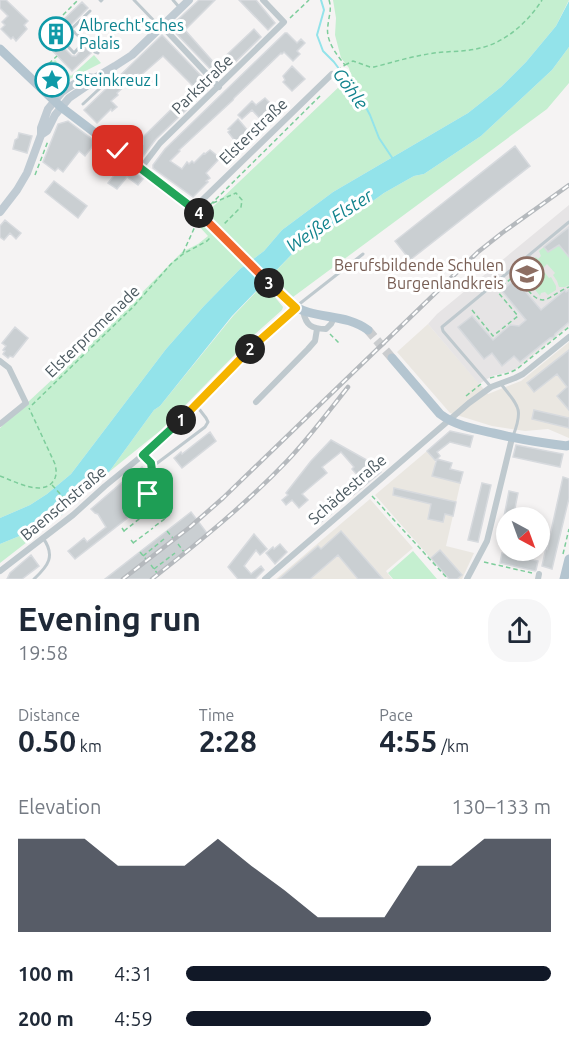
<!DOCTYPE html>
<meta charset="utf-8">
<style>
:root{--surface:#fff;--page:#f6f6f7;--text:#1f2937;--muted:#747a83;--accent:#111827}
body{margin:0;font-family:Ubuntu,sans-serif;background:var(--page);color:var(--text);height:100vh;display:flex;flex-direction:column;font-size:22px;white-space:nowrap}
*{box-sizing:border-box;margin:0}
p{font-size:20px;color:var(--muted)}
.icon{flex:none;width:33px;height:33px;fill:none;stroke:currentColor;stroke-width:2;stroke-linecap:round;stroke-linejoin:round}
.map{position:relative;height:579px;overflow:hidden}
.side{display:flex;flex-direction:column;background:var(--surface);flex:1}
.side>*{flex:none}
.needle{width:39px;rotate:139deg}
.tools{position:absolute;left:496px;top:507px;display:grid;gap:12px}
.tools a{display:grid;place-items:center;width:54px;height:54px;border-radius:50%;background:var(--surface);box-shadow:0 3px 9px #0003;font-size:30px}
.pin{position:absolute;display:grid;place-items:center;width:51px;height:51px;color:#fff;margin:-26px;border-radius:12px;box-shadow:0 3px 9px #0006}
.km{position:absolute;width:30px;height:30px;margin:-15px;border-radius:50%;background:#222;color:#fff;font-size:16px;line-height:30px;text-align:center}
.round{display:grid;place-items:center;flex:none;width:63px;height:63px;border-radius:24px;background:var(--page)}
.headline{display:flex;align-items:center;justify-content:space-between;height:102px;padding:0 18px}
h1{font-size:33px;font-weight:700;line-height:45px}
.stats{display:grid;grid-template-columns:repeat(3,1fr);gap:9px;height:102px;padding:6px 18px}
.stats div{display:grid;align-content:center}
.stats b{font-size:30px;font-weight:700}
.stats small{font-size:16px;font-weight:400}
.stats p{font-size:16px}
.chart{height:168px;padding:12px 18px}
.chart p{display:flex;justify-content:space-between}
.chart svg{width:100%;height:108px;margin-top:6px;fill:var(--accent);opacity:.7}
ul{padding:0 18px;list-style:none;font-size:20px}
li{display:grid;grid-template-columns:96px 72px 1fr;align-items:center;height:45px}
li i{height:15px;border-radius:8px;background:var(--accent)}
.map>svg:first-child{display:block}
.commercial{fill:#eae7e1}
.education{fill:#e6e4e5}
.green{fill:#c5efd0}
.water{fill:#93e3ea}
.lines{fill:none;stroke-linecap:round;stroke-linejoin:round}
.stream{stroke:#93e3ea;stroke-width:2}
.building{fill:#cacfd2;stroke:#d7dade;stroke-width:1.5}
.primary-tunnel{stroke:#caccce;stroke-width:9;stroke-dasharray:9 4.5;stroke-linecap:butt}
.path{stroke:#7dcd9b;stroke-width:1.5;stroke-dasharray:4.5 3;stroke-linecap:butt}
.lane{stroke:#bfc9ce;stroke-width:3}
.street{stroke:#bfc9ce;stroke-width:6}
.secondary{stroke:#c0cbd3;stroke-width:8}
.primary{stroke:#b4c5d0;stroke-width:9}
.rail-casing{stroke:#b5b9bd;stroke-width:4.5}
.rail{stroke:#fff;stroke-width:2;stroke-dasharray:7;stroke-linecap:butt}
.split-1-casing{stroke:#fff;stroke-width:12}
.split-2-casing{stroke:#fff;stroke-width:12}
.split-3-casing{stroke:#fff;stroke-width:12}
.split-4-casing{stroke:#fff;stroke-width:12}
.split-5-casing{stroke:#fff;stroke-width:12}
.split-1{stroke:#22a559;stroke-width:8}
.split-2{stroke:#f5b400;stroke-width:8}
.split-3{stroke:#f5b400;stroke-width:8}
.split-4{stroke:#f0652b;stroke-width:8}
.split-5{stroke:#22a559;stroke-width:8}
.labels{text-anchor:middle;dominant-baseline:central;stroke-width:6;stroke-linejoin:round;paint-order:stroke}
.culture-label{font-size:16px;fill:#0d838f;stroke:#fff;text-anchor:start}
.street-label{font-size:16px;fill:#4b5960;stroke:#fff}
.education-label{font-size:16px;fill:#785e54;stroke:#fff;text-anchor:end}
.water-label{font-size:18px;font-style:italic;fill:#11838d;stroke:#fff}
</style>
<div class="map">
<svg width="569" height="579" viewBox="0 0 569 579">
<rect width="100%" height="100%" fill="#f5f3f3"/>
<path class="commercial" d="M428,324L488,394L521,381L569,342V438L548,429L525,431L492,426L450,413L397,352Z
M427,451L435,460V466L463,472L446,546L474,553L462,579H449L375,495Z
M370,499L413,548L386,571L392,579H276Z"/>
<path class="education" d="M569,205V326L518,368L509,372L492,376L479,384L428,324L437,314Z"/>
<path class="green" d="M333,0H569L556,26L526,62L501,87L468,113L333,192L282,230L264,251L240,269L203,307L166,349L71,474L47,494L30,505L0,518V428L98,337L182,252L198,244L208,236L196,223L343,83L351,78L349,68L341,58L335,35L336,18Z
M569,47V83L547,109L293,297L283,287L274,296L283,307L282,310L253,336L161,430L109,472L154,410L160,406L233,316L296,250L313,237L352,216L384,193L414,176L424,174L481,136L552,70Z
M94,55L101,63L56,86L49,84L39,75L55,60L71,76Z
M559,245L569,257V285L565,287H559L557,281L553,275L555,273L547,264L542,269L549,278L551,277L556,286V290L548,295L545,292L541,293L540,296L533,287L534,282L531,280L529,281L519,270L522,264L531,261L536,257L538,259L541,256L539,251L544,247L548,252Z
M63,514L0,563V544L39,528Z
M413,551L437,579H393L388,573Z"/>
<path class="water" d="M569,1V47L552,70L481,136L424,174L414,176L384,193L352,216L313,237L296,250L232,316L160,406L154,410L109,472L63,514L39,528L0,544V518L30,505L47,494L71,474L166,349L203,307L240,269L264,251L282,230L333,192L468,113L501,87L526,62L556,26Z"/>
<g class="lines">
<path class="stream" d="M321,0L324,10L317,35L323,51L334,62L362,100L370,115L379,138L393,159"/>
</g>
<path class="building" d="M0,0H6L28,21L24,25L27,29L16,41L13,37L11,39L1,29L5,25L2,22L8,16L0,8Z
M199,0H215L185,30L216,65L254,29L261,37L219,78L170,27Z
M239,0H256L275,23L268,30Z
M82,2L88,8L57,39L58,42L72,56H76L84,47L91,53L72,71L42,40Z
M285,33H287L297,43L301,39L305,43L297,51L300,54L293,61L284,52L282,54L281,53L234,98L233,100L179,150L180,151L170,161L182,169L187,162L189,164L192,161L194,163L204,153L205,154L210,150L220,158L206,173L210,178L206,181L208,182L193,197L153,168V165L165,149Z
M162,35L211,86L156,139L141,159L127,149L135,139L143,144V137L194,87L163,56L140,76L138,74L117,93L118,95L111,101L117,107L112,111L111,109L97,123L84,110Z
M292,66L305,79L292,91L283,82L285,80L283,76Z
M265,98L275,108L262,121L252,110L242,119L238,115L252,101L256,105Z
M238,119L249,132L242,139V141H235L228,132L230,130L228,129Z
M68,121L96,142L85,156L79,151L63,172L58,168L55,171L43,162L58,124Z
M19,133L32,136L27,153L13,149L15,140L18,138Z
M515,146L530,166L410,260L395,241Z
M123,164L143,179L138,185L127,177L117,189L108,183Z
M54,181L87,206L78,218L45,192Z
M5,220L21,233L16,239L10,233L4,240L0,237V226Z
M569,227V257L559,245L548,252L544,247Z
M515,279L541,310L565,290L566,292L569,290V322L555,334L554,337L550,338L520,362L514,356L502,366L492,353L484,359L458,327L472,316L493,340L510,325L519,326L526,320L502,291Z
M15,327L28,338L13,357L10,356L8,358L3,354L5,351L3,350L6,346L2,343Z
M569,350V410L557,396L567,387L557,374L534,392L527,383Z
M534,410L569,418V428L532,419Z
M450,431L473,436L470,447L450,442L437,452L440,456L437,459L452,463L450,469L463,472L460,483L432,476L437,459L435,460L427,451Z
M210,432L216,441L182,468L174,458L181,452L182,454Z
M331,440L374,464L381,472L353,495L347,489L360,478L352,469L354,467L341,452L322,467L327,473L302,494L308,500L299,508L292,500L286,505L282,500L288,495L286,493L311,461Z
M516,445L563,454L560,467L513,457Z
M142,467L150,477L141,485L146,494L138,500L143,506L75,559L68,551L84,538L87,542L106,527L98,514L95,513L91,509L126,479V480Z
M563,477L569,479V498L552,569L542,566L546,548L547,549Z
M482,483L491,485L478,542L468,540Z
M394,488L456,502L453,516L445,514L443,522L428,519L431,504L393,495Z
M509,491L518,493L513,518H507V544L499,542Z
M324,503L326,506L328,504L332,508L330,510L332,513L320,523L312,513Z
M191,512L207,533L150,579H105Z
M341,531L383,579H358L338,555L310,579H279L318,546L321,549Z
M254,534L267,549L260,555L256,550L244,566L251,574L261,566L264,570L255,579H238L228,567Z
M280,544L287,552L275,564L266,553L273,547L274,549Z
M440,550L462,575L457,579H449L431,558Z
M502,553L538,561L536,570L535,571L500,563Z
M31,555L39,566L22,579H7L10,573Z"/>
<g class="lines">
<path class="primary-tunnel" d="M368,330L392,358"/>
<path class="path" d="M329,0C332,9 329,15 328,25C325,40 336,54 345,65L337,71
M63,15L78,0
M290,18L309,0
M345,65L353,61L370,67H374C394,62 413,56 434,53C449,51 465,52 480,48C505,43 529,21 542,0
M38,74L57,56
M35,175L48,141
M213,203L236,193L242,200L241,207L223,225
M205,210L321,95
M183,253L197,222
M472,310L493,336L518,316L497,291L515,275C524,282 534,305 547,299C555,295 561,290 569,287
M330,334L339,343
M490,378L509,373L517,369L569,327
M466,396L481,384
M32,405L133,307L171,264L183,254L207,241L211,237
M0,476C14,481 46,499 55,478C57,473 56,469 55,464L29,408
M52,485L72,507
M372,496L448,579
M140,503L148,494L147,487L156,480L153,477L151,468
M154,503L159,508
M145,514L156,506
M163,515L167,520
M155,526L166,518
M122,528L126,534
M124,531L143,516
M167,531L173,538
M131,540L135,545
M133,543L153,528
M178,544L184,552
M140,552L146,559
M563,554L569,529
M143,556L164,539
M484,562L532,573
M151,565L157,573
M154,569L175,553"/>
<path class="lane" d="M100,0L101,1L102,0
M134,0L159,26
M173,0L179,7
M71,29L95,52L98,53
M84,42L74,53L61,39L90,11
M83,104L112,77L115,68
M298,305L363,254
M501,384C518,406 524,408 513,436
M491,387L443,331L442,327L569,222
M143,455L151,463L156,464L205,427L208,422L206,418L196,405
M34,579C48,566 56,556 43,538"/>
<path class="street" d="M162,26L219,87
M141,168L160,143L284,22L263,0
M194,208L332,74
M303,311C306,325 311,329 326,329L331,324L334,318
M0,361L9,368L26,403L0,424
M256,402L308,349L315,341L317,329
M0,571L73,515L105,486L143,455L172,429L258,340L296,308
M265,579L469,403L491,387L515,378L523,374L569,337
M467,579L487,541L512,438
M538,579L539,574"/>
<path class="secondary" d="M41,135L47,131L55,115L69,98L91,83L95,78L115,66L132,55L189,0
M0,212L17,190L27,173L41,135V128L48,109L62,92L69,87L87,77L95,78"/>
<path class="primary" d="M0,49L61,107L194,208L289,303C314,321 344,312 368,330
M392,358L440,414C456,426 474,429 493,433C518,439 542,443 567,446L569,445
M564,579L569,559"/>
<defs>
<path id="rail" d="M123,579L190,527L223,498L478,252L502,233L569,185
M152,579C199,542 245,505 287,461C309,438 328,412 348,387"/>
</defs>
<use href="#rail" class="rail-casing"/>
<use href="#rail" class="rail"/>
</g>
<g class="lines">
<defs>
<path id="split-1" d="M148,494L147,487L156,480L153,477L151,463L143,455L181,420"/>
<path id="split-2" d="M181,420L250,349"/>
<path id="split-3" d="M250,349L296,308L269,283"/>
<path id="split-4" d="M199,213L269,283"/>
<path id="split-5" d="M118,151L199,213"/>
</defs>
<use href="#split-1" class="split-1-casing"/>
<use href="#split-2" class="split-2-casing"/>
<use href="#split-3" class="split-3-casing"/>
<use href="#split-4" class="split-4-casing"/>
<use href="#split-5" class="split-5-casing"/>
<use href="#split-1" class="split-1"/>
<use href="#split-2" class="split-2"/>
<use href="#split-3" class="split-3"/>
<use href="#split-4" class="split-4"/>
<use href="#split-5" class="split-5"/>
</g>
<defs>
<symbol id="building-ring" viewBox="-11 -11 22 22"><circle r="9.5" fill="#fff" stroke="#0f9aa8" stroke-width="1.5"/><path d="M-4-6H4V6H1V3H-1V6H-4ZM-2.5-4.3h1.7v1.8h-1.7ZM.8-4.3h1.7v1.8H.8ZM-2.5-1h1.7V.8h-1.7ZM.8-1h1.7V.8H.8Z" fill="#0f9aa8"/></symbol>
<symbol id="sight-ring" viewBox="-11 -11 22 22"><circle r="9.5" fill="#fff" stroke="#0f9aa8" stroke-width="1.5"/><path d="M0-6L1.8-2.2L6-1.7L2.9 1.2L3.7 5.4L0 3.3L-3.7 5.4L-2.9 1.2L-6-1.7L-1.8-2.2Z" fill="#0f9aa8"/></symbol>
<symbol id="school-ring" viewBox="-11 -11 22 22"><circle r="9.5" fill="#fff" stroke="#8d6e63" stroke-width="1.5"/><path d="M0-5L7-2L0 1L-7-2ZM-4 1L0 2.5L4 1V4Q0 6-4 4Z" fill="#8d6e63"/></symbol>
</defs>
<g fill-rule="evenodd">
<use href="#building-ring" x="37" y="15" width="38" height="38"/>
<use href="#sight-ring" x="33" y="61" width="38" height="38"/>
<use href="#school-ring" x="508" y="255" width="38" height="38"/>
</g>
<g class="labels">
<g class="culture-label">
<text x="79" y="25">Albrecht'sches<tspan x="79" dy="18">Palais</tspan></text>
<text x="75" y="80">Steinkreuz I</text>
</g>
<g class="street-label">
<text transform="translate(202 84) rotate(-44)">Parkstraße</text>
<text transform="translate(253 131) rotate(-44)">Elsterstraße</text>
<text transform="translate(92 331) rotate(-44)">Elsterpromenade</text>
<text transform="translate(347 489) rotate(-41)">Schädestraße</text>
<text transform="translate(63 503) rotate(-40)">Baenschstraße</text>
</g>
<g class="education-label">
<text x="504" y="265">Berufsbildende Schulen<tspan x="504" dy="18">Burgenlandkreis</tspan></text>
</g>
<g class="water-label">
<text transform="translate(351 88) rotate(54)">Göhle</text>
<text transform="translate(329 220) rotate(-33)">Weiße Elster</text>
</g>
</g>
</svg>
<div class="tools">
<a><svg class="needle" viewBox="-14 -14 28 28"><path d="M0-13l5 13h-10z" fill="#e53935"/><path d="M0 13l5-13h-10z" fill="#747a83"/></svg></a>
</div>
<div class="pin" style="left:148px;top:494px;background:#1e9e55"><svg class="icon" aria-label="arrive" viewBox="0 0 24 24"><path d="M6 21V4h12l-3 4 3 4H6"/></svg></div>
<div class="pin" style="left:118px;top:151px;background:#d93025"><svg class="icon" aria-label="check" viewBox="0 0 24 24"><path d="M5 12l5 5 9-10"/></svg></div>
<b class="km" style="left:181px;top:420px">1</b>
<b class="km" style="left:250px;top:349px">2</b>
<b class="km" style="left:269px;top:283px">3</b>
<b class="km" style="left:199px;top:213px">4</b>
</div>
<section class="side">
<div class="headline"><div><h1>Evening run</h1><p>19:58</p></div><a class="round"><svg class="icon" aria-label="share" viewBox="0 0 24 24"><path d="M12 15V3M7 8l5-5 5 5M5 13v7h14v-7"/></svg></a></div>
<div class="stats">
<div><p>Distance</p><b>0.50<small> km</small></b></div>
<div><p>Time</p><b>2:28</b></div>
<div><p>Pace</p><b>4:55<small> /km</small></b></div>
</div>
<div class="chart"><p><span>Elevation</span>130–133 m</p>
<svg viewBox="0 0 160 44" preserveAspectRatio="none"><path d="M0 44V6L10 6L20 6L30 17L40 17L50 17L60 6L70 17L80 27L90 38L100 38L110 38L120 17L130 17L140 6L150 6L160 6V44z"/></svg>
</div>
<ul>
<li><b>100 m</b>4:31<i style="width:100%"></i></li>
<li><b>200 m</b>4:59<i style="width:67%"></i></li>
</ul>
</section>
